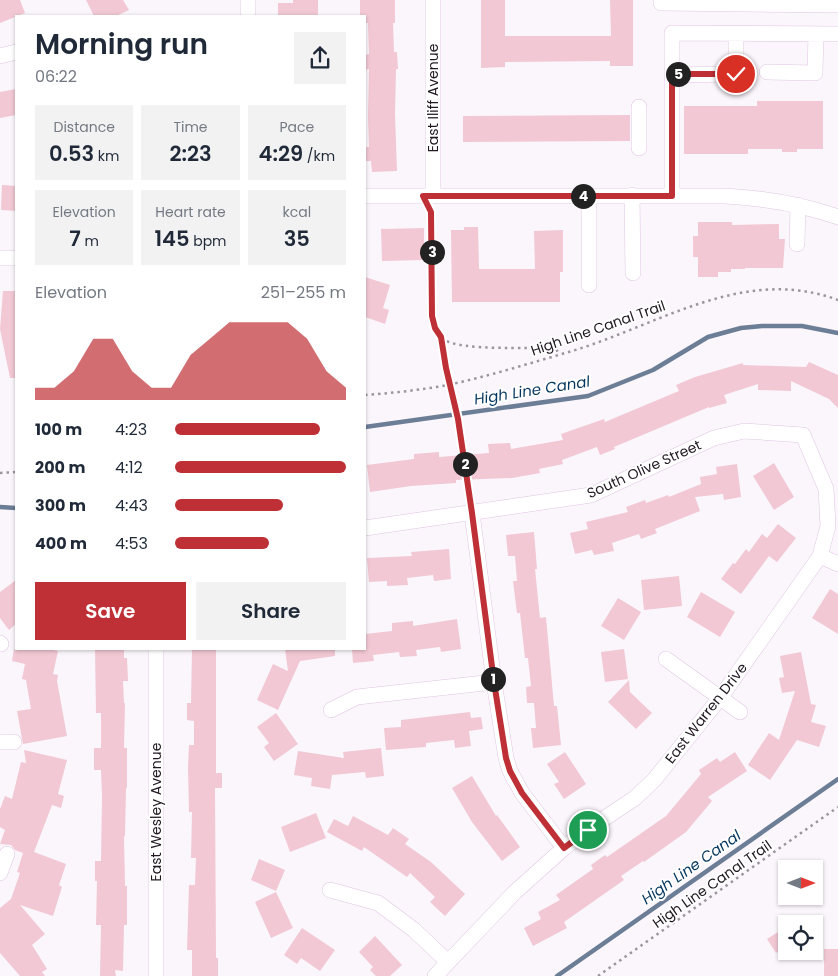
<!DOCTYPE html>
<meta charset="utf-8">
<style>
:root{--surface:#fff;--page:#f2f2f3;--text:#1f2937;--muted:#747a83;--accent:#bf3036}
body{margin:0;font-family:Poppins,sans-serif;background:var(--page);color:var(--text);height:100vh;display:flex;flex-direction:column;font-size:19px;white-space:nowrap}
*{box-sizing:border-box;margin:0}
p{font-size:16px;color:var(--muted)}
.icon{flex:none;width:28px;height:28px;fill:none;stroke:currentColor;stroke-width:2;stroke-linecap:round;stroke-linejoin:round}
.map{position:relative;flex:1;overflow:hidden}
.side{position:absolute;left:15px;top:15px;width:351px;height:635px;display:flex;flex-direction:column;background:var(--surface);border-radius:0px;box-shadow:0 1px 4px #0004}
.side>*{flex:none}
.needle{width:32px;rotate:90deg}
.buttons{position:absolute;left:778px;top:860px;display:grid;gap:10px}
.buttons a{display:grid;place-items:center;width:45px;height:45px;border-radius:0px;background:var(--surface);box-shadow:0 1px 4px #0004;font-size:25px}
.pin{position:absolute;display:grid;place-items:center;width:42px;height:42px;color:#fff;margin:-21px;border:2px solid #fff;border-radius:50%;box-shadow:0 1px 5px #0007}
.km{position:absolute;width:25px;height:25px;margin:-12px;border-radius:50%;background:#222;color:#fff;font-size:14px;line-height:25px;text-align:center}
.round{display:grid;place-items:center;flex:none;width:52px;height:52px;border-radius:0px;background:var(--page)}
.overview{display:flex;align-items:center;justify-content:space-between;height:85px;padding:0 20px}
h1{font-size:28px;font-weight:600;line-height:38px}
.metrics{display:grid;grid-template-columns:repeat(3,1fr);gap:8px;height:85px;padding:5px 20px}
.metrics div{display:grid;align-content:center;border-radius:0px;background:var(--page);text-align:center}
.metrics b{font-size:21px;font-weight:600}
.metrics small{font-size:14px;font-weight:400}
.metrics p{font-size:14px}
.chart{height:140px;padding:10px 20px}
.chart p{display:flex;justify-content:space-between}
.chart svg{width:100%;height:90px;margin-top:5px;fill:var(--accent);opacity:.7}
.cta{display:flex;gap:10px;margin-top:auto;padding:10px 20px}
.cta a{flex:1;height:58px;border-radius:0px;background:var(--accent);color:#fff;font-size:20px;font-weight:600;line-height:58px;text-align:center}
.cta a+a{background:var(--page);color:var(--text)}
ul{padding:0 20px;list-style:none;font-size:16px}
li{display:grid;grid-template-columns:80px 60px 1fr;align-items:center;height:38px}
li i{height:12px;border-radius:6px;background:var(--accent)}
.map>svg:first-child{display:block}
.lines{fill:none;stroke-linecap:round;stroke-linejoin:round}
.stream{stroke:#6c7e96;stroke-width:4.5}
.building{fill:#f1c8d4}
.minor-casing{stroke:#dfc5e3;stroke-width:16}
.path{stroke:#9c959d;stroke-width:2.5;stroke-dasharray:2.5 4;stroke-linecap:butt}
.minor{stroke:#fff;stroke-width:15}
.route-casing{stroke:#fff;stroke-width:10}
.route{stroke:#bf3036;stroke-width:6}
.labels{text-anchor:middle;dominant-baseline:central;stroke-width:4;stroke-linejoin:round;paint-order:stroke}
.street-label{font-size:14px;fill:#211822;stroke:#fff}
.water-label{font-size:15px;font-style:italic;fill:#06385f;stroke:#fff}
</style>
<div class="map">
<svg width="838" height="976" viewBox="0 0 838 976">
<rect width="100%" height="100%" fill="#fbf6fc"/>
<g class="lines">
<path class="stream" d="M365,427L588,396L653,370L708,337L741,328L762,326H802L838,333
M0,507L16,508
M557,976L838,779"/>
</g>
<path class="building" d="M0,0H20L25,13L0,23Z
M86,0H123L129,10L116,16H94Z
M293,0H318V16H278V3H293Z
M360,0H395V23H393L394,52H397L398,69H396L395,114L397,171L372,172L371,161H365V147H369L368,117L369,69L365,70V55L369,54L368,23H365V16H360Z
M481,0H505V36H611L610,0H633V66H610V61L505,62V67L481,68Z
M16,89V115L0,118V92Z
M757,101H823V149H797V152H782V149H748V154H684V106H757Z
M630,115V141L463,142V116Z
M2,185L16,186V211L1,210Z
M698,222H732V225L779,224V239H785L783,268H745V269H731V272H718V277H698V257H693V236H698Z
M464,227H478L479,269H535L534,231L563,230V272H560V302H452L451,230H464Z
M424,228V260L382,261L381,229Z
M365,277L390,285L383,308L389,310L385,324L365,317Z
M3,291H16V378H10L0,329Z
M809,362L838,375V408L829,399L791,381V391L758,390V384L724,395L727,403L709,408V407L614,447L615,449L600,455L597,447L562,460L563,464L539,469L540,473L512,478L456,480V483L411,486L370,492L367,465L414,459V454L439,452V457L489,453L488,444L510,443L511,449L563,440L561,434L604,419L605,422L655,401L679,391L676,385L695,377L743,363V365L806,367Z
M774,463L794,497L774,510L753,476Z
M737,464L741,497L724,500L723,494L695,497L700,511L655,529L657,533L641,539L639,534L612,543L614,551L594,555L592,550L575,554L570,533L588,529L586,522L628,512L626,507L645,500L646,503L668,495L669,497L701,484L700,477L717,474L716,467Z
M778,524L796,538L777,562L769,556L741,594L721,579L733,563L735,564L746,549L749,552L762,534L767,538Z
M534,532L537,569H535L540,618L546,617L554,706H557L561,745L533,748L531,728H536L534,703H527L526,687L531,686L528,658H525L520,613H517L513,581H517L515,556H508L506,535Z
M449,549L451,579L434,581L433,575L407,578L408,585L387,586V581L369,582L367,558L412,556L411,552Z
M679,576L682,606L644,610L641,580Z
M16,580V624L9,630L0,618V592Z
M830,589L838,594V634L812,618Z
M701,592L735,612L720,637L687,617Z
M618,598L641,612L624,640L601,626Z
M457,619L461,649L441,652L440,647L416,650L417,656L400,657L399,652L373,655L374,661L353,663L352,649H365V634L392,631V623L413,621V626Z
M14,649H48L58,651L53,674L58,675L57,681L67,736L23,744L17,711L31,709L26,680L22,679L25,664L12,661Z
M95,649H124V658H127L128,681H123L124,703H125L124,748H127V788H126L125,836H124L125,886H127V925H124L123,971L115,970L116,976H100L101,925H96L97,881H95V861H101L102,796L101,770H94V748H101V713H96Z
M192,649H216V773H222V788H215L216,958H218V976H192V950H187L189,885H195L196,858H191L192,812H189L188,767L189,745H194V721L187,720V703H191Z
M285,649H335V656L300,661L278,710L257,700L273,664L288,671Z
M624,649L628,679L605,682L601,652Z
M801,652L811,704L816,705L811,722L826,726L819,747L797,740L770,780L748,765L769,733L779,740L795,691L782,693L779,678L784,677L780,656Z
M629,680L630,692L652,713L636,729L608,702Z
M470,712L471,718L481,717L483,729L469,731L471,746L455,748L454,740L426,743V747L386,750L384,728L401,727V720Z
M276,713L298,744L274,761L264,747L269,743L257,727Z
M381,748L384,776L366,778L365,772L332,775L330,789L311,786L312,778L294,775L298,751L344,758L343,752Z
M24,750L67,760L58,794L64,796L61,808L52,805L34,852L66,864L59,885L62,887L53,916L20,905L45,934L32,945L47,969L42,972L45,976H20L0,953V908L11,899L20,873L17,872L23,853L15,850L11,845L0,844L5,830L0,827V809L5,796L12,799L21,762L26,763Z
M565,752L586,784L564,799L554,784L559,782L547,764Z
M735,752L747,771L708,797L712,801L686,832L644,862L643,861L621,876L624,880L564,922L567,928L533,946L524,928L541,919L538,912L560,900L556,895L593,869L591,865L605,855L607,857L666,816L701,774L699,770L717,758L720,762Z
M472,776L496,816L497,815L520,847L502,861L472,822L452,788Z
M316,813L326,838L290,852L281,827Z
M353,816L388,835L393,828L409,839L405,844L431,862L465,894L445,916L430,902L435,897L410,873L407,877L364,847L362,851L327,832L334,819L348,826Z
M259,859L285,870L276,891L251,880Z
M276,892L293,928L271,938L255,902Z
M786,927V946L776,953L767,939Z
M302,928L335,950L320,971L301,958L297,964L284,955Z
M375,936L402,965L390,976H376L370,970L373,967L359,952Z
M824,949H838V976H824Z"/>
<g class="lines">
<defs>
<path id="minor" d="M433,0V196
M661,0V3L838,5
M248,16V0
M0,56L16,52
M767,72L815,73L816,34
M672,75L736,74V34
M639,148V107
M632,195L633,273
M672,195V33L838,34
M365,196H725C764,198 801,204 838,217
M589,196V285
M797,244L798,205
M0,258H16
M472,513L494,682L506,758L510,771L522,793L564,848
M365,528L591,495L714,438L744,431L803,435L826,489L828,526L820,556L720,698L654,780L635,798L587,830L564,848L515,892L435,976
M820,556L838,564
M0,643L1,644
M666,659L740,712
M331,710L357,697L494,682
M0,742H14
M0,873L7,854
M330,890L378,903L414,930L448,962
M156,976V649"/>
</defs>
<use href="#minor" class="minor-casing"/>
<path class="path" d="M430,210L431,212L432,309C433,321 434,333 445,340C461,351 530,347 552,348L556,349L559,354
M441,338L445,368L458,419L470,498
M365,395C393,393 420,390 448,385C489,376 531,363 572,351C659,325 744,265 838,300
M0,473L16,472
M598,976L838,807"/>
<use href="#minor" class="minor"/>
</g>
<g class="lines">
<defs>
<path id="route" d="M588,830L564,848L522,793L510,771L506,758L494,682L472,513L458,419L446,368L441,337L435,328L432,316L431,212L423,196H672V74H736"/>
</defs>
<use href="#route" class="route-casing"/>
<use href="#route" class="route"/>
</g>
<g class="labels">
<g class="street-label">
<text transform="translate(433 98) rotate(-90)">East Iliff Avenue</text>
<text transform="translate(598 328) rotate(-19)">High Line Canal Trail</text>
<text transform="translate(644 469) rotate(-24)">South Olive Street</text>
<text transform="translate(706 713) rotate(-52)">East Warren Drive</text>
<text transform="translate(156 812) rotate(-90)">East Wesley Avenue</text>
<text transform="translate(712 884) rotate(-35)">High Line Canal Trail</text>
</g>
<g class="water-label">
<text transform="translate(532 390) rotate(-9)">High Line Canal</text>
<text transform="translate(691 867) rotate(-35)">High Line Canal</text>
</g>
</g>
</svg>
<div class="buttons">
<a><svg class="needle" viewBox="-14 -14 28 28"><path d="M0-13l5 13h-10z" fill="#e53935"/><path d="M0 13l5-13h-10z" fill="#747a83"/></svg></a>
<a><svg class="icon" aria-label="locate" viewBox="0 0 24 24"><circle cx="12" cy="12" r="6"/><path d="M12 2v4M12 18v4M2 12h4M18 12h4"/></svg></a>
</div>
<div class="pin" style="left:588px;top:830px;background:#1e9e55"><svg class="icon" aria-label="arrive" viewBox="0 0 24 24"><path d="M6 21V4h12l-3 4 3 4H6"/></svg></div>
<div class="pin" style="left:736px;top:74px;background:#d93025"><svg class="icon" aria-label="check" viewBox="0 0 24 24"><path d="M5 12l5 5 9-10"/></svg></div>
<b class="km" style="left:493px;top:679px">1</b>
<b class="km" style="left:465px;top:464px">2</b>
<b class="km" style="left:432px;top:252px">3</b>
<b class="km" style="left:583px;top:196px">4</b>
<b class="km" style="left:678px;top:74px">5</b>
<section class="side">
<div class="overview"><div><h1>Morning run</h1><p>06:22</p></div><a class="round"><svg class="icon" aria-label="share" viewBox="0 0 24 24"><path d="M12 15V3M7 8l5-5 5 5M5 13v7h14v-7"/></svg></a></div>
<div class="metrics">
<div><p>Distance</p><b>0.53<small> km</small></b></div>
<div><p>Time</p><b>2:23</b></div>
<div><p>Pace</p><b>4:29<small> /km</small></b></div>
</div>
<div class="metrics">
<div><p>Elevation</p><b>7<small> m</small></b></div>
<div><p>Heart rate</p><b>145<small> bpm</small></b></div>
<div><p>kcal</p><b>35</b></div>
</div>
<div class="chart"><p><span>Elevation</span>251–255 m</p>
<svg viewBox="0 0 160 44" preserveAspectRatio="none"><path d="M0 44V38L10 38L20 30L30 14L40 14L50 30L60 38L70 38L80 22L90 14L100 6L110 6L120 6L130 6L140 14L150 30L160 38V44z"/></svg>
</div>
<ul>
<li><b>100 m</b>4:23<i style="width:85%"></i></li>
<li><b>200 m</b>4:12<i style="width:100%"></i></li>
<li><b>300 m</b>4:43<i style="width:63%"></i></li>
<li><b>400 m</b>4:53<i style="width:55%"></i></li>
</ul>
<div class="cta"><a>Save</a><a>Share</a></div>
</section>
</div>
